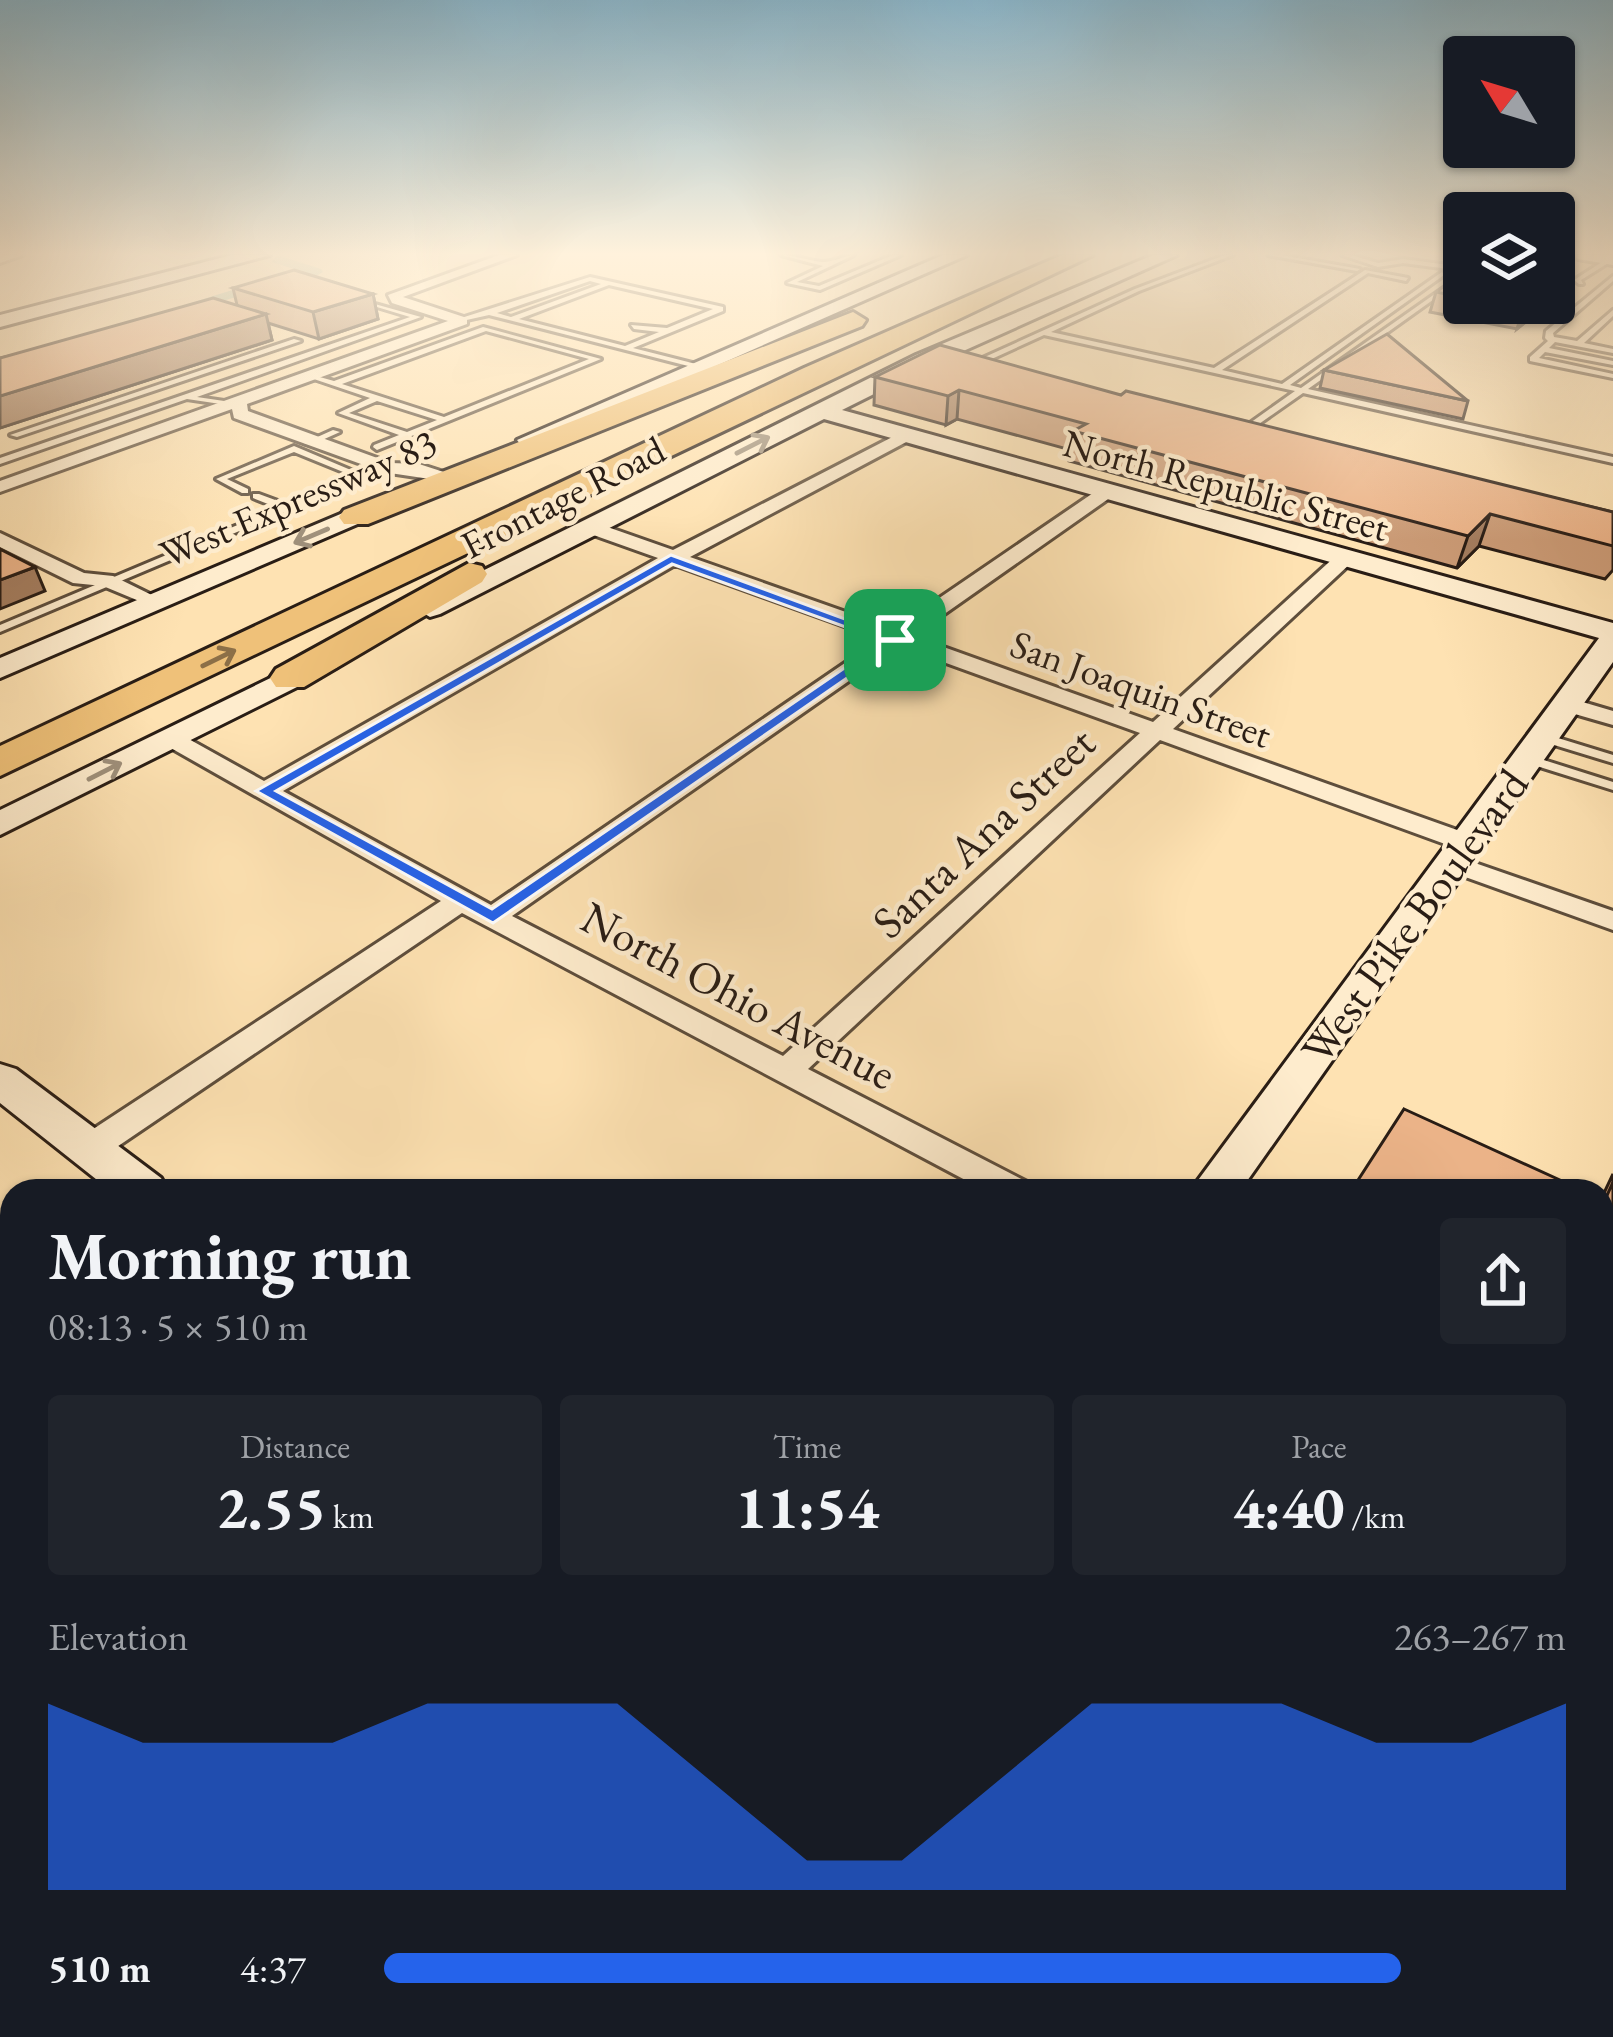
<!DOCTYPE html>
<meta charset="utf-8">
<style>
:root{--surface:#171b24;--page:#20242c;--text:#f1f3f6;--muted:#9ea1a6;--accent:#2563eb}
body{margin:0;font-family:"EB Garamond",serif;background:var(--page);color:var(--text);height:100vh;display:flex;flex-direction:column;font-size:45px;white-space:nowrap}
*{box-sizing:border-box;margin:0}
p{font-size:39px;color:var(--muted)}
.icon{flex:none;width:66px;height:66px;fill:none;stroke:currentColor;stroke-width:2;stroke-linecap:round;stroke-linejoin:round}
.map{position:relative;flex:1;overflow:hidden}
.drawer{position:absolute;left:0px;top:1179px;width:1614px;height:858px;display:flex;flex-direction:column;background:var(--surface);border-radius:36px 36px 0 0;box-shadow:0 3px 9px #0004}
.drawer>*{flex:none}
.needle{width:78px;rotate:308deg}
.controls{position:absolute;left:1443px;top:36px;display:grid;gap:24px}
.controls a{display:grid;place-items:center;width:132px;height:132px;border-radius:12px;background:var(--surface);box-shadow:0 3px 9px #0004;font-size:60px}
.pin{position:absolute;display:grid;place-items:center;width:102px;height:102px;color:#fff;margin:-51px;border-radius:24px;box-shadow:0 6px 18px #0006}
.round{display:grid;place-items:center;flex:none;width:126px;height:126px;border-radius:12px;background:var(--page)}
.overview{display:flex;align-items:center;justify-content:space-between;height:204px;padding:0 48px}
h1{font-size:66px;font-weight:700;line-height:90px}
.figures{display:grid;grid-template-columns:repeat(3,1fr);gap:18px;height:204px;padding:12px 48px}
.figures div{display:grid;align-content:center;border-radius:12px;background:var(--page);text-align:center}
.figures b{font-size:60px;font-weight:700}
.figures small{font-size:33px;font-weight:400}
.figures p{font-size:33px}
.chart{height:336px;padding:24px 48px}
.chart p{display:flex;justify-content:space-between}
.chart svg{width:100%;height:216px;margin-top:12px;fill:var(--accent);opacity:.7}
ul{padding:0 48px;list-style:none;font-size:39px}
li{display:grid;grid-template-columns:192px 144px 1fr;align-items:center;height:90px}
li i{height:30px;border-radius:15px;background:var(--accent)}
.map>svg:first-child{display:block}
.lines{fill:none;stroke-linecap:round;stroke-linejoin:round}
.canal{fill:#a1bfa7;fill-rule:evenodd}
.lane-casing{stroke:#5e4e3c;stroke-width:6}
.street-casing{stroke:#5e4e3c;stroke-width:6}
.secondary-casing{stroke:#291d15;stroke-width:6}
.highway-casing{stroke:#291d15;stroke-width:6}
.lane{fill:#feeccd;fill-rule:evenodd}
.street{fill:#feeccd;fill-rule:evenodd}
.secondary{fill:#feeccd;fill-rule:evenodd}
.highway{fill:#efc179;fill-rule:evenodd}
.wall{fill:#ca9a75;stroke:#291d15;stroke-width:3}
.shaded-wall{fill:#a47d5f;stroke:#291d15;stroke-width:3}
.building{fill:#ebb388;stroke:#291d15;stroke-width:3}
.oneway{stroke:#9e8f7a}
.oneway2{stroke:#8c6f47}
.route{fill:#2563eb;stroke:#fff;stroke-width:3;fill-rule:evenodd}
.labels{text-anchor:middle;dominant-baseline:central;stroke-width:9;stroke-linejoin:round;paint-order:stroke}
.far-street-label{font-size:39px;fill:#291d15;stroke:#feeccd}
.street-label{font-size:45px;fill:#291d15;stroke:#feeccd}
</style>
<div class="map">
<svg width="1613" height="2037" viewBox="0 0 1613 2037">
<rect width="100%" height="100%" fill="#fee2b2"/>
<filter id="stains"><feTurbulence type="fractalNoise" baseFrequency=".00167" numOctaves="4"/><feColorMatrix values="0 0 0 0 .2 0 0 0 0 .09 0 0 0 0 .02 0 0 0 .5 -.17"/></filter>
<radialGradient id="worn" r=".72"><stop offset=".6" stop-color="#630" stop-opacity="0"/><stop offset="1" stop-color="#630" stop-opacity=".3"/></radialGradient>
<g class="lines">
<path class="canal" d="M277,255L321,269L323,272L316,276L272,262Z
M270,278L275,285L174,316L166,311Z"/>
<defs>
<path id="lane" d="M781,255C795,255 809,261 823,262C833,262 844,256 854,255L797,282L819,286L893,255H901L820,290L787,283L823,266Z
M1225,255H1233L1139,291L1051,332L1214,368L1365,270L1408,278L1406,281L1368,273L1222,370L1282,384L1442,272L1444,275L1290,385L1301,388L1449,284L1451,287L1308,389L1613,457V463L1303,393L1239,438L1235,435L1236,433L1295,391L1044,335L974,367L967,365L1135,289Z
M1268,255H1281L1360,269L1357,271Z
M1342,255H1351L1378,263L1403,259L1464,267V271L1403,263L1378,267Z
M1613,255V260L1581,280L1583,284H1579L1574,280Z
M1613,276V281L1553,333L1554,337L1577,341L1613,310V316L1584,343L1613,349V353L1555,342L1549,348L1613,361V365L1545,352L1539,358L1613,374V378L1530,361V357L1548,341L1545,338L1546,331Z
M590,277L723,307V311L633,348L700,365V369L489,315L462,321L458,319ZM590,281L601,284L511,317L497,313ZM609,285L713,309L667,328L631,325L634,329L659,332L625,346L519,319Z
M357,299L421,317L197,397L231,402L235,404L234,406L187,399L0,464V458L410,317L357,301Z
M483,327L601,359L377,450L373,447L374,445L399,435L338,413L370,398L305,376L309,374L334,381ZM486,331L589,359L444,417L342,384ZM377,401L437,420L407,432L349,413Z
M294,339L301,341L17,437L10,435Z
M333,430L340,432L311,445L304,443Z
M294,446L365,476L294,508L293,511H287L0,632V625L278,508L253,498V494H259L286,504L353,476L294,452L227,479L248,489V493H242L216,479Z
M1545,734L1613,755V763L1541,741L1539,738Z
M1528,755L1613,782V790L1524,762V756Z"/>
<path id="street" d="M0,255H23L0,263Z
M499,255H517L403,297L467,318V324L247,404L248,411L391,463L419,464L450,474V482L383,472L234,418L232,409L0,492V481L448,321L392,303L388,295Z
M904,431L913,436L910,440L690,557L894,629L1099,489H1111V497L913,636L1153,722L1338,554H1352V562L1173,729L1474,836L1478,842L1474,848H1456L1160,740L808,1069L1027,1182L1032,1191H986L462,913L102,1157L90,1160L78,1157L74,1148L78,1139L441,901L162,743V733H178L264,781L658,558L585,532V524H599L673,550ZM675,565L880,639L491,905L283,791ZM899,646L1140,733L783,1056L512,916Z
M0,533L84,573L113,576L166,602L156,608L103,586L73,583L0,547Z
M1569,698L1613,711V725L1561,710L1557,705Z
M1452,855L1613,911V930L1443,869L1439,863Z"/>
<path id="secondary" d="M232,255H270L0,327V315Z
M943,255H967L537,445H521L517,440Z
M1153,255H1177L932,365L842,410L1613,623V662L1240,1191H1190L1599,638L824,419L440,614L430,617L415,608L420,602L916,355Z
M1575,255H1613V265L1578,259Z
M395,491L408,499L404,504L0,678V658Z
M326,651L341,660L337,667L0,835V810Z
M0,1064L16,1069L161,1178L168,1191H111L0,1103Z
M607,2025H724L719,2037H602Z
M1183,2025H1268L1273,2037H1188Z"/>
<path id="highway" d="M1062,255H1093L0,776V746L804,368Z
M853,312L866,320L862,326L368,524H344L339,517L344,510Z
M469,563L482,566L487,574L482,582L304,687H276L270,678L276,669Z"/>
</defs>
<use href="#lane" class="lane-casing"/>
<use href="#street" class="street-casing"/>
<use href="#secondary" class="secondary-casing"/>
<use href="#highway" class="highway-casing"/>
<use href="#lane" class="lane"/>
<use href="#street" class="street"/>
<use href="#secondary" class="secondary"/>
<use href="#highway" class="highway"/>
</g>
<path class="wall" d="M1464,272V303H1549L1517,329L1430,312L1436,292Z
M233,288L373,294L378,319L319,339L268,323L272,340L0,428V358L237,305Z
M1324,370L1468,401L1463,419L1320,388Z
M875,377L1121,395L1613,512V570L1605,579L1479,546L1457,568L1069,461L1071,450L957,419L946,425L874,405Z
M1613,1174V1484L1602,1479V1197Z"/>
<path class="shaded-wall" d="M1568,274L1561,293L1554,299V285Z
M373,294L378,319L319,339L313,312Z
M1531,303H1549L1517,329L1523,309Z
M266,314L272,340L0,428V396Z
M959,390L957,419L946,425L948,396Z
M1490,514L1479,546L1457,568L1468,536Z
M35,567L45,591L0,609V580Z"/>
<path class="building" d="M294,270L373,294L313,312L233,288Z
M1464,272V298L1436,292Z
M1554,272L1568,274L1554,285Z
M213,298L266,314L0,396V358Z
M1491,303H1531L1523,309Z
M1387,334L1468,401L1324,370Z
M940,345L1121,395L1126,391L1613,512V546L1490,514L1468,536L1073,431L1086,424L959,390L948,396L875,377Z
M0,549L35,567L0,580Z
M1404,1109L1584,1191H1351Z
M1613,1182V1435L1602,1429V1199L1605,1200Z"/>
<defs><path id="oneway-shaft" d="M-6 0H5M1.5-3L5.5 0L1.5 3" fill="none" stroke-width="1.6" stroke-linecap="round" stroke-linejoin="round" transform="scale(3)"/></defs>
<g class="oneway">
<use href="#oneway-shaft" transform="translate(753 445) rotate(-27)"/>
<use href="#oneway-shaft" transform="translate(311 536) rotate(157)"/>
<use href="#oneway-shaft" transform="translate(105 771) rotate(-27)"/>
</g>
<use class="oneway2" href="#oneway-shaft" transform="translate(219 658) rotate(-26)"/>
<linearGradient id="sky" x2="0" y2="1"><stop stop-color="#8bb8ce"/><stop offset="0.47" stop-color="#fff2dc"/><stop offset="1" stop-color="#fff2dc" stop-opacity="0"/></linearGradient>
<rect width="1613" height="540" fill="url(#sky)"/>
<path class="route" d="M671,555L902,640L493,923L256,791ZM672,564L884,641L492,909L276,791Z"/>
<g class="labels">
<g class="far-street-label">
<text transform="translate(1226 485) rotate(15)">North Republic Street</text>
<text transform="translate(563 497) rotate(-27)">Frontage Road</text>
<text transform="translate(298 498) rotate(-23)">West Expressway 83</text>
<text transform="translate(1141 689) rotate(20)">San Joaquin Street</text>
</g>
<g class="street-label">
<text transform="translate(983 832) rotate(-43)">Santa Ana Street</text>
<text transform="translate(1414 916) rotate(-54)">West Pike Boulevard</text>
<text transform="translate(739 995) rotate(28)">North Ohio Avenue</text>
</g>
</g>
<rect width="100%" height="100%" filter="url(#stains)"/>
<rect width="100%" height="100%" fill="url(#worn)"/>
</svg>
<div class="controls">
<a><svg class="needle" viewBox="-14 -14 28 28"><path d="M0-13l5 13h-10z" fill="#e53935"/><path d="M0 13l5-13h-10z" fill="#9ea1a6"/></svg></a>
<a><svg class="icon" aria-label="layers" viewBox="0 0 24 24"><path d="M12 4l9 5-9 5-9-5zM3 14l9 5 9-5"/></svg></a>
</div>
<div class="pin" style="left:895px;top:640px;background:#1e9e55"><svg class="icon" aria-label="arrive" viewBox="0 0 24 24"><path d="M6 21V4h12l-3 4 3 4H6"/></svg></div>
<section class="drawer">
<div class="overview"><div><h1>Morning run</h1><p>08:13 · 5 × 510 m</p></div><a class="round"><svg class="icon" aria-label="share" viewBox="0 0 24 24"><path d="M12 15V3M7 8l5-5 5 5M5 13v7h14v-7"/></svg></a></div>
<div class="figures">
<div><p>Distance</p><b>2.55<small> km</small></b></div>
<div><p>Time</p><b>11:54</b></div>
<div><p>Pace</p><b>4:40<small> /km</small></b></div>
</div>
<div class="chart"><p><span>Elevation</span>263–267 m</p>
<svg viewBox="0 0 160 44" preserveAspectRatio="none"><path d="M0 44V6L10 14L20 14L30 14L40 6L50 6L60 6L70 22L80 38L90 38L100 22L110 6L120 6L130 6L140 14L150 14L160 6V44z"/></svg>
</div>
<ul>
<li><b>510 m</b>4:37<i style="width:86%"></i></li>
</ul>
</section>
</div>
